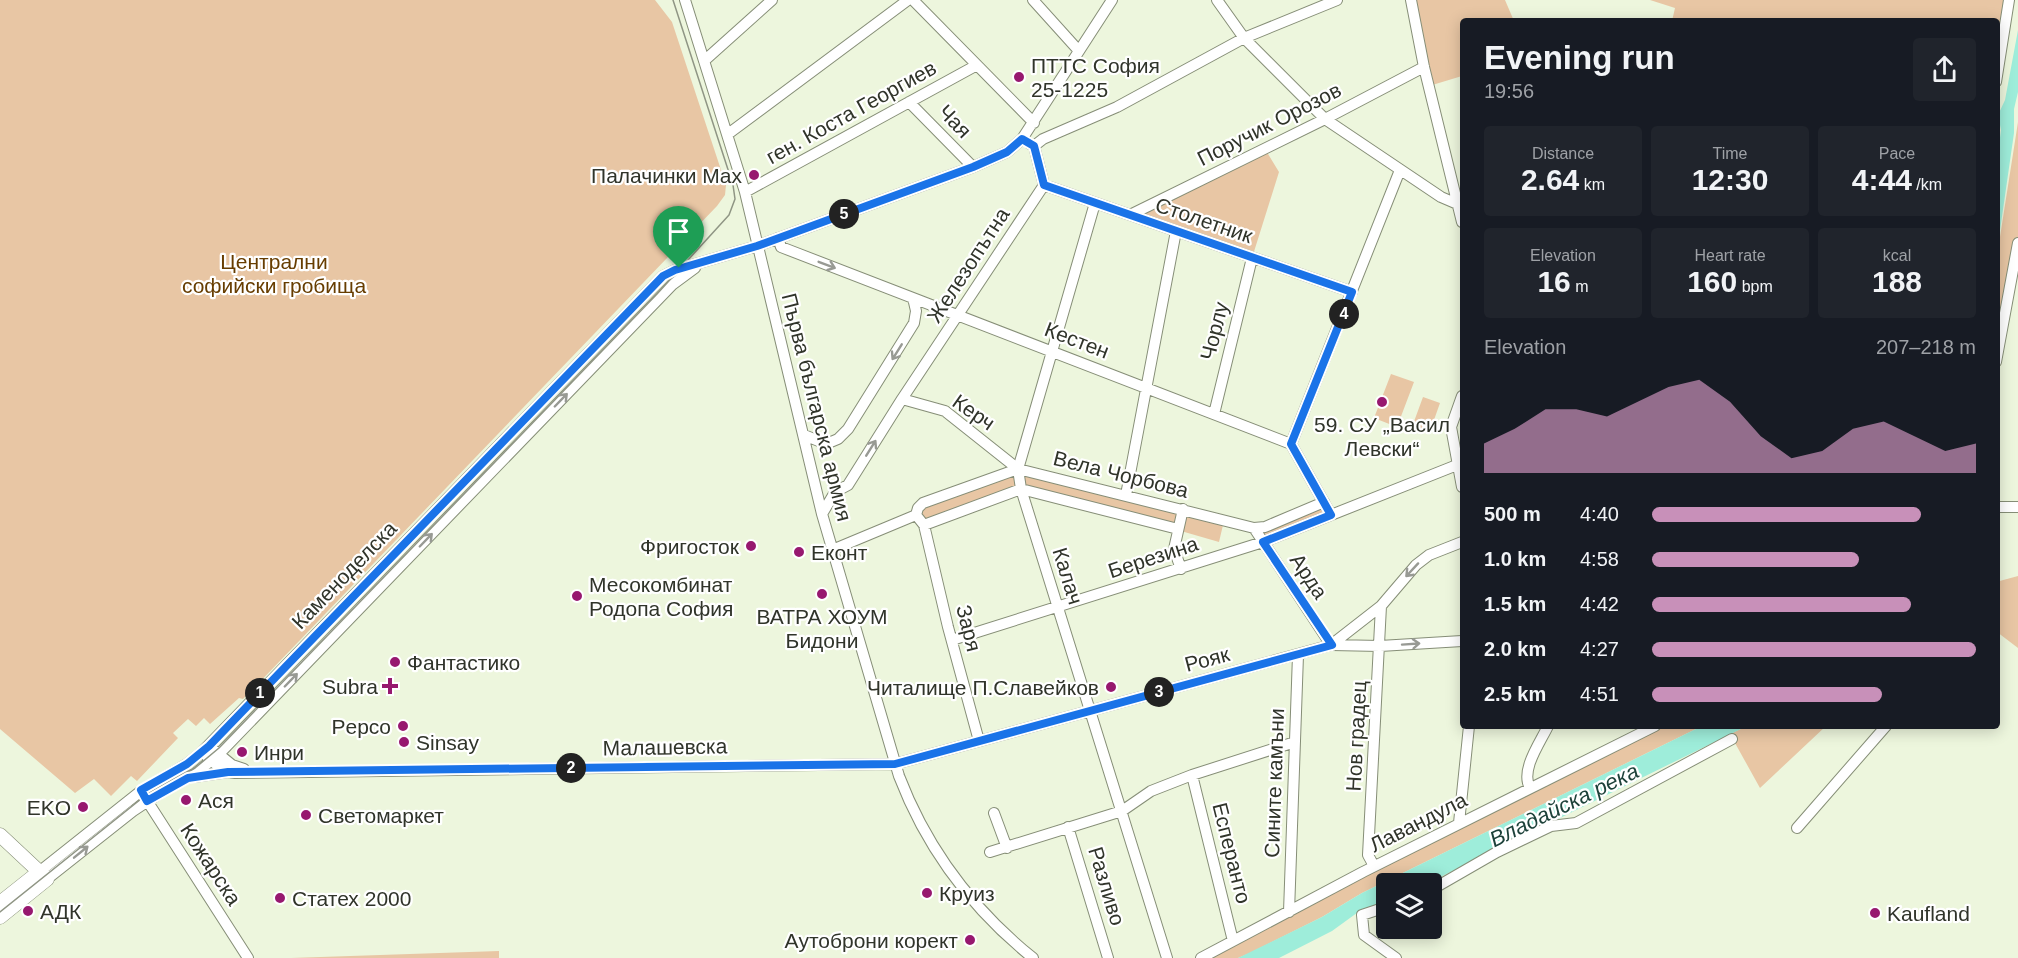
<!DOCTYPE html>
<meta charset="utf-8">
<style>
:root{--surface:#171b24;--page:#20242c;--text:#f1f3f6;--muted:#9ea1a6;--accent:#c890b9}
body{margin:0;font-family:Helvetica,sans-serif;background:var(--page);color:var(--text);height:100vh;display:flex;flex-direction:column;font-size:22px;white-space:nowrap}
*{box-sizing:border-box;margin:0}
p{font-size:20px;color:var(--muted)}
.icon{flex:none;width:33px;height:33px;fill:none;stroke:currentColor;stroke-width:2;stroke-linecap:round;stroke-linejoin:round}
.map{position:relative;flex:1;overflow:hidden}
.side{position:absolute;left:1460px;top:18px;width:540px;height:711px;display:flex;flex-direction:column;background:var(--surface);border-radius:6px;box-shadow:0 3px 15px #0003}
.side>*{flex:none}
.buttons{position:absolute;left:1376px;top:873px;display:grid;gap:12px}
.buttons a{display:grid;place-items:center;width:66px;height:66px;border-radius:6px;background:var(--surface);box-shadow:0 3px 15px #0003;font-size:30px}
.pin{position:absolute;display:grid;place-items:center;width:51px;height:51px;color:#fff;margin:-62px -26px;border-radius:50% 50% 50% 0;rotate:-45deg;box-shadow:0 0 6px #0007}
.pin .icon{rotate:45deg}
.km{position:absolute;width:30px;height:30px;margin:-15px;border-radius:50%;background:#222;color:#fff;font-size:16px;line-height:30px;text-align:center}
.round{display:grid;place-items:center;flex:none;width:63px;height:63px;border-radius:6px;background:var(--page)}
.headline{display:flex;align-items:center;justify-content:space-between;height:102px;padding:0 24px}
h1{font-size:33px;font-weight:700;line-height:45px}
.metrics{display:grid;grid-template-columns:repeat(3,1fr);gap:9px;height:102px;padding:6px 24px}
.metrics div{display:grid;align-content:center;border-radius:6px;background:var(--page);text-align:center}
.metrics b{font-size:30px;font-weight:700}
.metrics small{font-size:16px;font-weight:400}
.metrics p{font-size:16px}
.chart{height:168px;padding:12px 24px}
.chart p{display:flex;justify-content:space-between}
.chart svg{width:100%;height:108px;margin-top:6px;fill:var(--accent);opacity:.7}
ul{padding:0 24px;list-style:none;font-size:20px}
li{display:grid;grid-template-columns:96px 72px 1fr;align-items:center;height:45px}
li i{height:15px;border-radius:8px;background:var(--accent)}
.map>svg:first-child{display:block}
.green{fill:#e8c6a4}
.water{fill:#9eedda}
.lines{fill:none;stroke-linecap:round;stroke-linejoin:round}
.minor-casing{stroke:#868e77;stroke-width:12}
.major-casing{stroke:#868e77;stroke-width:15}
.minor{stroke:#fff;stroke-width:10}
.major{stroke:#fff;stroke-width:14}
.tram{stroke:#8f9584;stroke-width:1.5}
.oneway{stroke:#989a94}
.route-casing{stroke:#fff;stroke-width:12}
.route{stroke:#1a73e8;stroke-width:8}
.poi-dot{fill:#97186f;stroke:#fff;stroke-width:2}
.labels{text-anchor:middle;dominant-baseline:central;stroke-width:4.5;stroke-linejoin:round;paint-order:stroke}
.poi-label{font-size:21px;fill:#30342a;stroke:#fff;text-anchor:start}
.street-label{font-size:21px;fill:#30342a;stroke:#fff}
.park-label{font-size:21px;fill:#673d00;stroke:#fff}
.water-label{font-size:22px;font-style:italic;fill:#1d423a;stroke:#fff}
</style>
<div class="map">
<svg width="2018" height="958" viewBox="0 0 2018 958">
<rect width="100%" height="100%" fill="#edf6dd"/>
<path class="green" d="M0,0H655L672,22L726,185L725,195L717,206L251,691L243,699L239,698L210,724L204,718L196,726L188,719L173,733L178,738L137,781L131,776L111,796L94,779L75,793L0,729Z
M1411,0H1505L1514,21H1462V76L1429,86Z
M1650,0H2009L1997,82L1996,21H1672L1675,8Z
M2018,122V243L1997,362V256Z
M1265,149L1279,172L1252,258L1130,215Z
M1391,374L1414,382L1397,427L1374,418Z
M1423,397L1440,403L1429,434L1412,427Z
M1018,469L1183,509L1178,529L1021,489L924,525L918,508Z
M1320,505L1324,510L1321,516L1267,537L1263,534L1264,529Z
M1185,514L1223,525L1219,542L1181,531Z
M2018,576V648L1997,632L1996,582Z
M1655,726H1702L1362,893L1322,917L1250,953L1238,958H1201Z
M1747,726H1826L1760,788L1730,734Z
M499,951V958H291Z"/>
<path class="water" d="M2018,30V92L2014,109V133L1997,251L1996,168L2001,130L1998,115L2005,100Z
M1702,726H1747L1428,883L1386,884V901L1361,910L1332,931L1279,958H1238L1322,917L1362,893Z"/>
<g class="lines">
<defs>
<path id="minor" d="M685,0L745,192L822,514L899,776C927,849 972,909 1033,958
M913,0L1034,123
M1033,0L1079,51
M1217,0L1244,38L1325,119L1441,197L1462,206
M1411,0L1424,67L1462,222
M704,61L772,0
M1996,82L2009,0
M909,102L973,167
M728,134L908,0
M1030,144L1034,146L1043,139L1117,107L1244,38L1337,0
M1044,185L1352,292
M745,192L977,65
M1095,203L1018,469L1021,489L1167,958
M1130,215L1325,119L1424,67
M778,238L781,247L1291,444L1331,515
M1996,362L2018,243
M1462,396L1451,427L1462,487
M902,399L945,411L1018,469
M1214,414L1252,258
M804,435L826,444L838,439L848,429L914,323L916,311L913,298
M1291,444L1400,170
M1126,495L1176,231
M1996,507H2018
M822,514L835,492L848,485L902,399L1044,185L1034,146
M916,515L918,508L923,503L1018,469L1254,528L1265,527L1324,502
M916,515L924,525L1021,489L1178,529
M924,525L948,627L979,741
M1254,528L1331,645
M832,550L916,515
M1181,569L1174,549L1183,509
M952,640L1263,542L1462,463
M1332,645L1380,646L1462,641
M215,751L232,765L244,769
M202,752C213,761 221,772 235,773L895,764L1331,645L1381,606L1416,565L1429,555L1462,542
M1192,775L1233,941
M194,777L228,772
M1530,788C1520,770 1540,743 1548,726
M144,796L248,958
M994,813L1007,848
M1459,823L1469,726
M1068,827L1108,958
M1797,828L1886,726
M990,852L1122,811L1151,791L1192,775L1295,742
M1374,866L1368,855L1381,606
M39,872L141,791L187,764L202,752L663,276L675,270L757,246L973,167L1007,152L1022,139L1112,0
M47,879L133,811L160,793L196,773L219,754L672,285L695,268
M1431,890L1497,852L1551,826L1576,823L1732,739
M1386,907L1362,915L1364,935L1396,958
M1289,912L1298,655
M1201,958L1363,872L1655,726"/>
<path id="major" d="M0,835L47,879L0,917
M0,903L39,872"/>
</defs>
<use href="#minor" class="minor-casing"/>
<use href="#major" class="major-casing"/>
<use href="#minor" class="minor"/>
<use href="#major" class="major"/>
<path class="tram" d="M0,912L141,799L195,768L219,748L657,294L729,215L735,199L733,185L673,0"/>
</g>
<defs><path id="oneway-shaft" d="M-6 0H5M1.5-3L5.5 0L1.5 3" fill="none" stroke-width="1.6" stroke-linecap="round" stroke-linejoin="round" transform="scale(1.5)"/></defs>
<g class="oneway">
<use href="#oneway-shaft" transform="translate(827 265) rotate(21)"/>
<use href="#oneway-shaft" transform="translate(897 352) rotate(122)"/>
<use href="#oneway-shaft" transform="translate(561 400) rotate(-46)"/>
<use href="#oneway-shaft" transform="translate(871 448) rotate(-58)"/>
<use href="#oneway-shaft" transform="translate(426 540) rotate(-46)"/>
<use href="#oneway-shaft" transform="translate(1412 570) rotate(133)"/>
<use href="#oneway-shaft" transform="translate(1411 644) rotate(-4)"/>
<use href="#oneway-shaft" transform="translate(291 680) rotate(-46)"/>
<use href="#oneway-shaft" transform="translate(81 852) rotate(-39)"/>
</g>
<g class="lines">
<defs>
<path id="route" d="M1022,139L1034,146L1044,185L1352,292L1291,444L1331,515L1263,542L1332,645L895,764L228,772L188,778L147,801L141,790L187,764L209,746L663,276L675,270L757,246L973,167L1007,152Z"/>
</defs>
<use href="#route" class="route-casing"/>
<use href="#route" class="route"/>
</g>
<g class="poi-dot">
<circle cx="1019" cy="77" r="6"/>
<circle cx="754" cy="175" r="6"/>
<circle cx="1382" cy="402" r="6"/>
<circle cx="751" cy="546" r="6"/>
<circle cx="799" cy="552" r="6"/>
<circle cx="822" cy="594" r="6"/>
<circle cx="577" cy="596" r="6"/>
<circle cx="395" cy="662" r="6"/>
<path d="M387 677h6v6h6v6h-6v6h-6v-6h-6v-6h6z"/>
<circle cx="1111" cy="687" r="6"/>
<circle cx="403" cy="726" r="6"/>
<circle cx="404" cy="742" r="6"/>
<circle cx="242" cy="752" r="6"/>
<circle cx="186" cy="800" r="6"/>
<circle cx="83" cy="807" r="6"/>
<circle cx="306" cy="815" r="6"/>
<circle cx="927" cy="893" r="6"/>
<circle cx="280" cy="898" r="6"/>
<circle cx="28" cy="911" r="6"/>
<circle cx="1875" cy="913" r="6"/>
<circle cx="970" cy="940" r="6"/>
</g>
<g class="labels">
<g class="poi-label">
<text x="1031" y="65">ПТТС София<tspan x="1031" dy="24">25-1225</tspan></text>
<text x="742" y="175" text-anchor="end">Палачинки Max</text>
<text x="1382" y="424" text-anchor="middle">59. СУ „Васил<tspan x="1382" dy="24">Левски“</tspan></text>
<text x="739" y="546" text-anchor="end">Фригосток</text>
<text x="811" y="552">Еконт</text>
<text x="589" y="584">Месокомбинат<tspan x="589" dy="24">Родопа София</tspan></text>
<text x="822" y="616" text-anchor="middle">ВАТРА ХОУМ<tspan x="822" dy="24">Бидони</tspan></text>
<text x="407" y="662">Фантастико</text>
<text x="378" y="686" text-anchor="end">Subra</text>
<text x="1099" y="687" text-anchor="end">Читалище П.Славейков</text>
<text x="391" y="726" text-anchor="end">Pepco</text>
<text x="416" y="742">Sinsay</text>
<text x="254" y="752">Инри</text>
<text x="198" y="800">Ася</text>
<text x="71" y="807" text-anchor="end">EKO</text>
<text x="318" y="815">Светомаркет</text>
<text x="939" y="893">Круиз</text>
<text x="292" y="898">Статех 2000</text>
<text x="40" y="911">АДК</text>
<text x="1887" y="913">Kaufland</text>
<text x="958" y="940" text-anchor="end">Аутоброни корект</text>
</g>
<g class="street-label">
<text transform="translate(851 112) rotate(-29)">ген. Коста Георгиев</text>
<text transform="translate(955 121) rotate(46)">Чая</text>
<text transform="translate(1269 124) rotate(-27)">Поручик Орозов</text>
<text transform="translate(1204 220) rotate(19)">Столетник</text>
<text transform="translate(968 265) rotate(-57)">Железопътна</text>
<text transform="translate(1214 331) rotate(-76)">Чорлу</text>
<text transform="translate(1077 340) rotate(21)">Кестен</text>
<text transform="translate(817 407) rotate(76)">Първа българска армия</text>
<text transform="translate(974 412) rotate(35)">Керч</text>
<text transform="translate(1121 474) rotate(14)">Вела Чорбова</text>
<text transform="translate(1153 557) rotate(-18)">Березина</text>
<text transform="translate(344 575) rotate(-46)">Каменоделска</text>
<text transform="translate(1068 576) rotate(73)">Калач</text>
<text transform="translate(1309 576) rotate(56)">Арда</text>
<text transform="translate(969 628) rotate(76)">Заря</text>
<text transform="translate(1207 659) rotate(-15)">Рояк</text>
<text transform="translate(1356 736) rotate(-87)">Нов градец</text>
<text transform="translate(665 747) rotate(-1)">Малашевска</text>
<text transform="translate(1274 783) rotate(-88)">Сините камъни</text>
<text transform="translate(1418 822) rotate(-27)">Лавандула</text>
<text transform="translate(1232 853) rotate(76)">Есперанто</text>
<text transform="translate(211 864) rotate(57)">Кожарска</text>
<text transform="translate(1107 886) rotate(73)">Разливо</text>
</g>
<g class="park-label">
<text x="274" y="261">Централни<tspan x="274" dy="24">софийски гробища</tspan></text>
</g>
<g class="water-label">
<text transform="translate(1564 805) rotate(-26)">Владайска река</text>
</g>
</g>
</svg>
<div class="buttons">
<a><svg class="icon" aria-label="layers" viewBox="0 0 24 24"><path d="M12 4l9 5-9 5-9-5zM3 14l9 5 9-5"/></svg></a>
</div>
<div class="pin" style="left:679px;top:268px;background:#1e9e55"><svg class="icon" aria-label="arrive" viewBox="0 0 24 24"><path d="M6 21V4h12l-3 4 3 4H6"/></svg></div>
<b class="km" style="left:260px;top:693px">1</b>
<b class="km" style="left:571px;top:768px">2</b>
<b class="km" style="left:1159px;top:692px">3</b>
<b class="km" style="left:1344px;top:314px">4</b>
<b class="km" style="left:844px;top:214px">5</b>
<section class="side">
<div class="headline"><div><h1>Evening run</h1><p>19:56</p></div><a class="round"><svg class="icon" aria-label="share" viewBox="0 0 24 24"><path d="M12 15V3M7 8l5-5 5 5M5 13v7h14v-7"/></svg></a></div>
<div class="metrics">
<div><p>Distance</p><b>2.64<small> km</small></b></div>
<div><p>Time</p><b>12:30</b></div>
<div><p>Pace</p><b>4:44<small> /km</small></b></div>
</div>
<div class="metrics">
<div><p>Elevation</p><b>16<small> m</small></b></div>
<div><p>Heart rate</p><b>160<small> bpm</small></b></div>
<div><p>kcal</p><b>188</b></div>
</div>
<div class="chart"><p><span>Elevation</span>207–218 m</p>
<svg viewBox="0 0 160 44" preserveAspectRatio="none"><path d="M0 44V32L10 26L20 18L30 18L40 21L50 15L60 9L70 6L80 15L90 29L100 38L110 35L120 26L130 23L140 29L150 35L160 32V44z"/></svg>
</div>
<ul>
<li><b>500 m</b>4:40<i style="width:83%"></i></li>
<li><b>1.0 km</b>4:58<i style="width:64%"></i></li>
<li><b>1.5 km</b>4:42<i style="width:80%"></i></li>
<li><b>2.0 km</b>4:27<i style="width:100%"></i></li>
<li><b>2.5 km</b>4:51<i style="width:71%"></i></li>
</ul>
</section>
</div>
